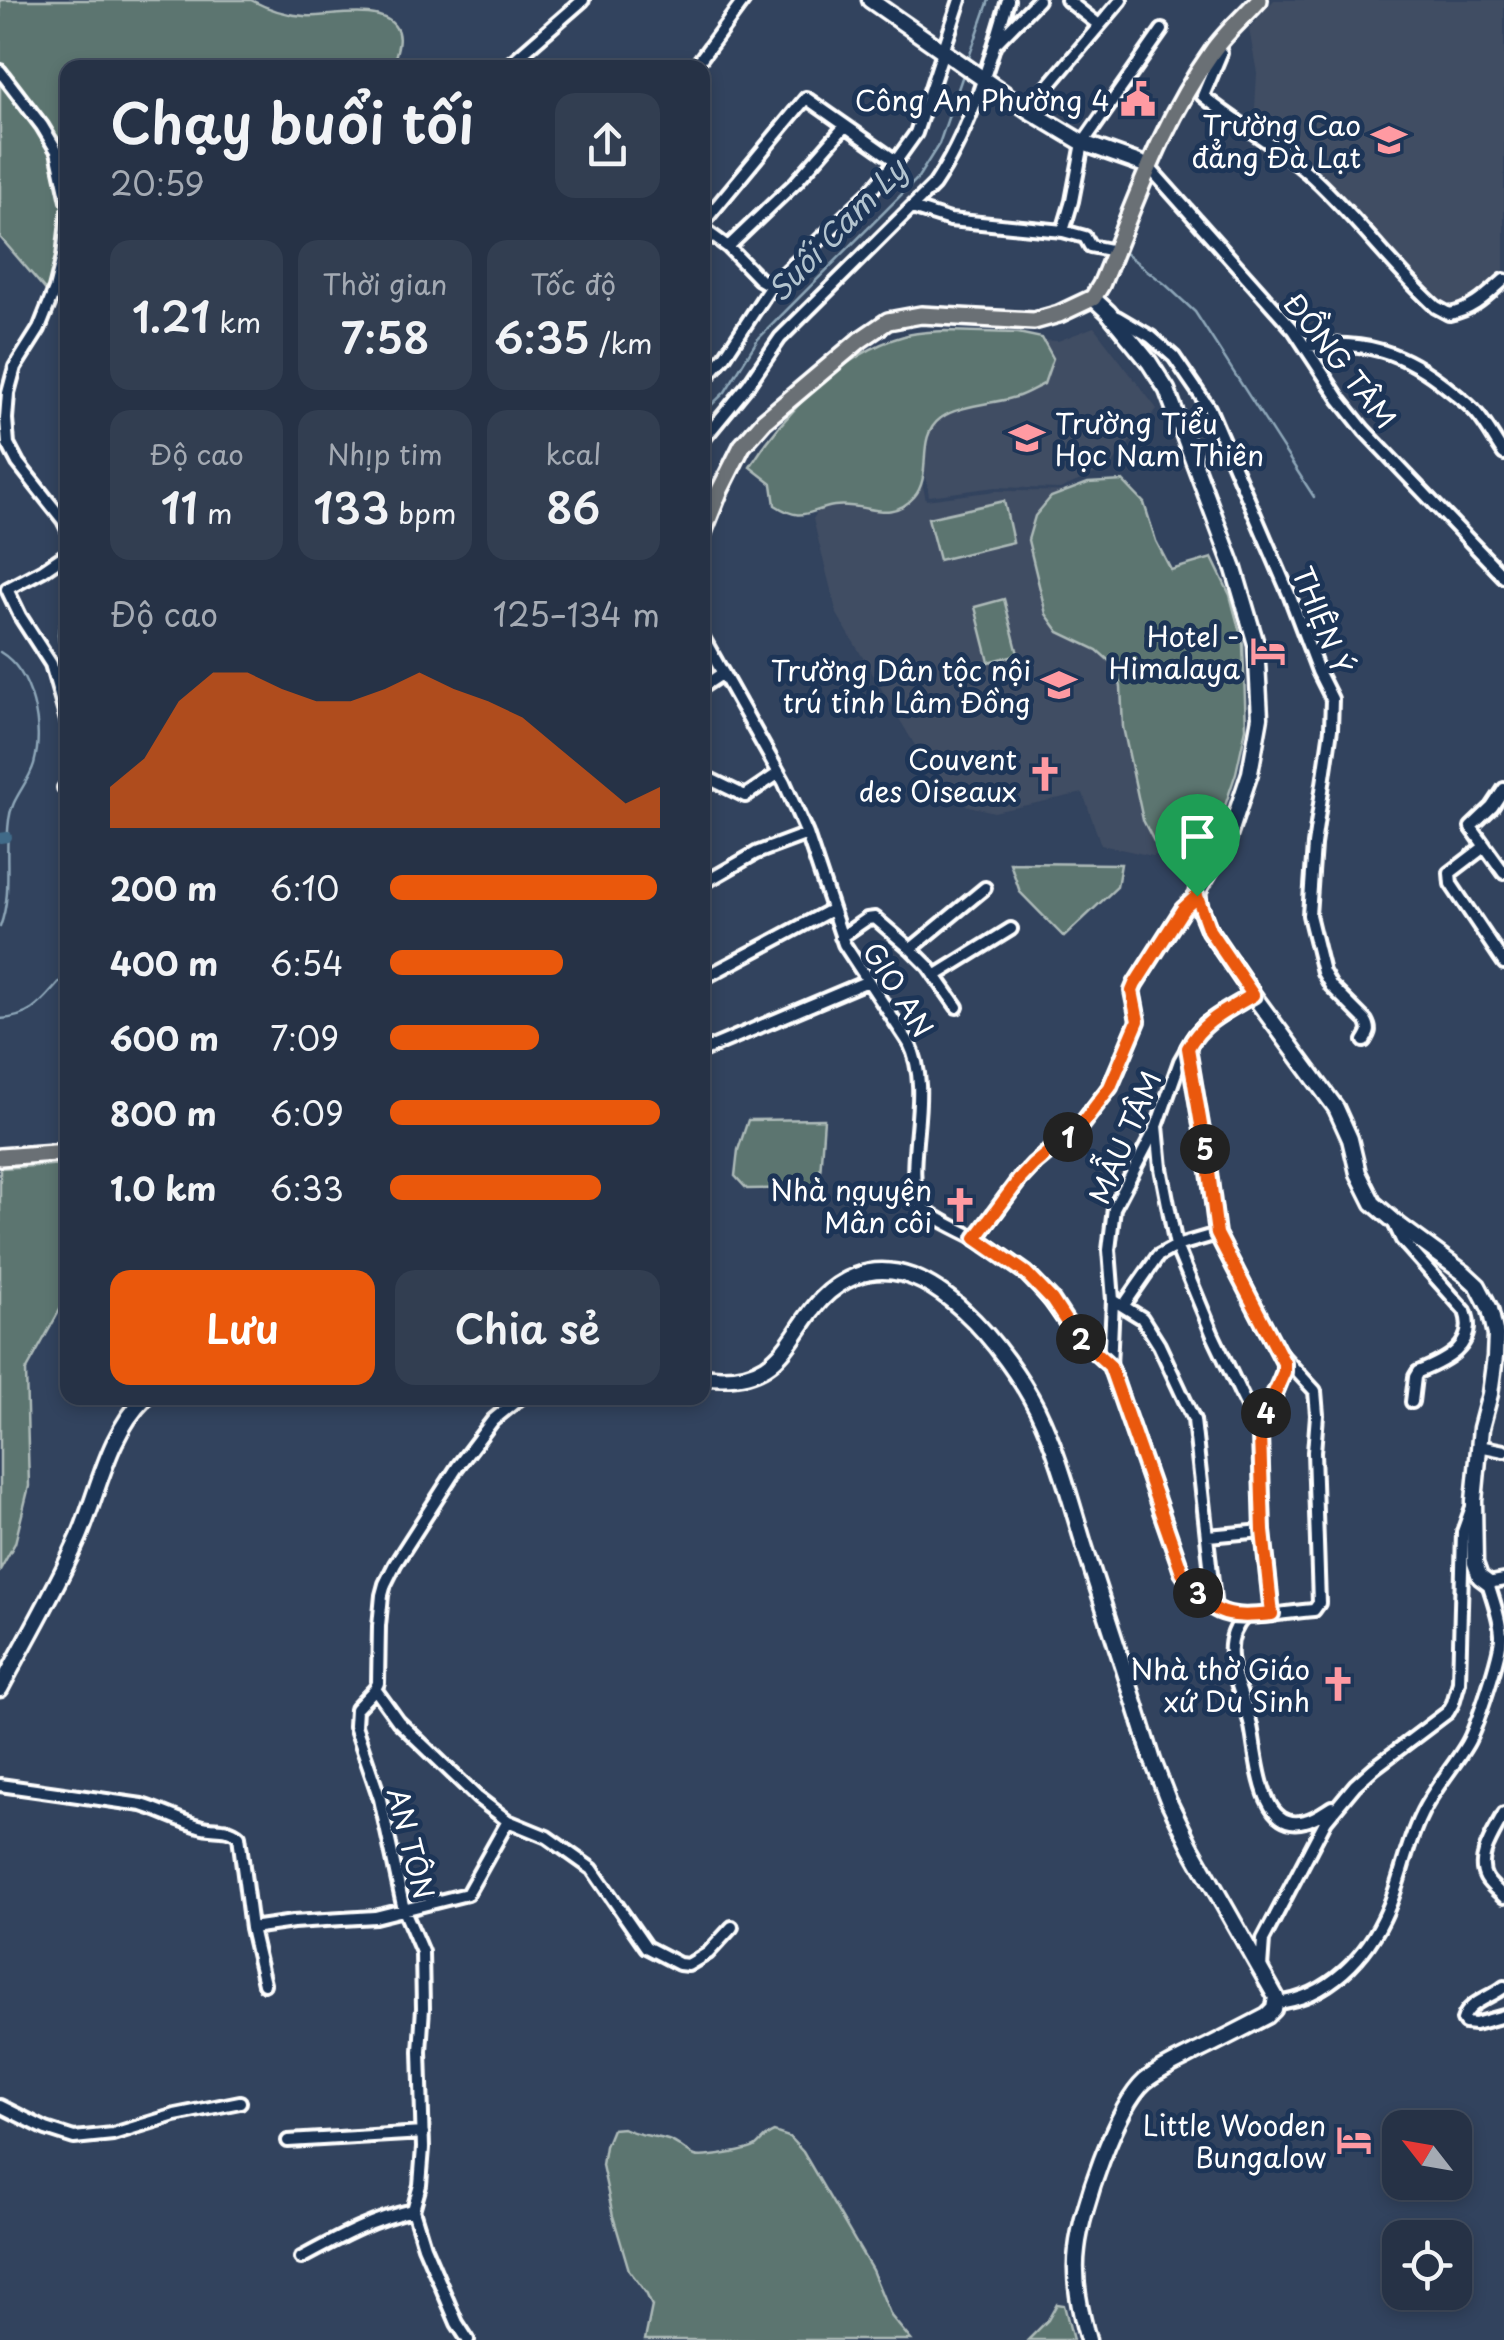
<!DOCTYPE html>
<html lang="vi">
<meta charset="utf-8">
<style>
:root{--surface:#263246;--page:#323e51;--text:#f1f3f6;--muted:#a4aab3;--line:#424d5f;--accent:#ea580c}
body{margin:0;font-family:"Playpen Sans",sans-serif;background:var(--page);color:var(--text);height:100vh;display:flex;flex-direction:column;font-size:38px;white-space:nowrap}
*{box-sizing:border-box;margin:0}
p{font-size:32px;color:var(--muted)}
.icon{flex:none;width:55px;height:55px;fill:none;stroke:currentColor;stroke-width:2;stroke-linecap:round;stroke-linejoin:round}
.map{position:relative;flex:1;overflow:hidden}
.panel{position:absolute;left:60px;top:60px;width:650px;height:1345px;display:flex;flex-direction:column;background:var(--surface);border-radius:20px;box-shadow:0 5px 15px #0003,0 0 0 2px var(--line)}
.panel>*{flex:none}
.needle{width:65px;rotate:301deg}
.tools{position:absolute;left:1382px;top:2110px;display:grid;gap:20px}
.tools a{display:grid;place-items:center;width:90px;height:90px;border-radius:20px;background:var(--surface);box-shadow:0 5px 15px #0003,0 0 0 2px var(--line);font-size:50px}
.pin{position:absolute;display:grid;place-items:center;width:85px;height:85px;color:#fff;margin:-102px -42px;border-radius:50% 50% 50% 0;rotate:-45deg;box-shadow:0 0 10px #0007}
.pin .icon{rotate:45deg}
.km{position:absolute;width:50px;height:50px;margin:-25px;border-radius:50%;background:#222;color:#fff;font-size:28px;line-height:50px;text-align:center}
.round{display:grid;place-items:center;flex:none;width:105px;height:105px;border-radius:20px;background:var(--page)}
.head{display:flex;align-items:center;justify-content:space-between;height:170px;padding:0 50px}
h1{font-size:55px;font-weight:600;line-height:75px}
.stats{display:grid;grid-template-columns:repeat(3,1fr);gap:15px;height:170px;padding:10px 50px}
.stats div{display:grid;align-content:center;border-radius:20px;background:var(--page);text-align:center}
.stats b{font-size:42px;font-weight:600}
.stats small{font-size:28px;font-weight:400}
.stats p{font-size:28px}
.chart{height:280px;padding:20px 50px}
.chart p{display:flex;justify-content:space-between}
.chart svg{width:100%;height:180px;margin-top:10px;fill:var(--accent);opacity:.7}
.cta{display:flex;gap:20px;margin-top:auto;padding:20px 50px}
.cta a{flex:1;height:115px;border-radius:20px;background:var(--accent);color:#fff;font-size:40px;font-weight:600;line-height:115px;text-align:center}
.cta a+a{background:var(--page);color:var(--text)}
ul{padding:0 50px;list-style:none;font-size:32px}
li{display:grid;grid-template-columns:160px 120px 1fr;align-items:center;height:75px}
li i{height:25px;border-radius:12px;background:var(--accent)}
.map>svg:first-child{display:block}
.built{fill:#414d63}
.green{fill:#5b7470;stroke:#adbab8;stroke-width:2.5}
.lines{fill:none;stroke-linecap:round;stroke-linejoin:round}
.stream{stroke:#8da6b8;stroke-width:2.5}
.canal{stroke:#416b88;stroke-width:10}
.street-casing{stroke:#fff;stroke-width:18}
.secondary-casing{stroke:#fff;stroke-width:21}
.primary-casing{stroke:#fff;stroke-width:22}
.street{stroke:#1d3557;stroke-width:10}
.secondary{stroke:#1d3557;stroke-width:14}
.primary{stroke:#6b6f75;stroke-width:15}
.route-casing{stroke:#fff;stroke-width:20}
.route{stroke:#ea580c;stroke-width:12}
.labels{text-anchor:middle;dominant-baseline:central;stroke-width:10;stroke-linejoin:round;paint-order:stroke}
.poi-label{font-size:28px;fill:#fff;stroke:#1d3557;text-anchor:end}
.street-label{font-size:28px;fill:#fff;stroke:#1d3557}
.water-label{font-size:30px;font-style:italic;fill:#b3c4cf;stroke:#1d3557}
</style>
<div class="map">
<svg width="1504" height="2340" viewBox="0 0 1504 2340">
<rect width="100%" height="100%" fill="#32435e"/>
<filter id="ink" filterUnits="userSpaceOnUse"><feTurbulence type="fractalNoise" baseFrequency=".01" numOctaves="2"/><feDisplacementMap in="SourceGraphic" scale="20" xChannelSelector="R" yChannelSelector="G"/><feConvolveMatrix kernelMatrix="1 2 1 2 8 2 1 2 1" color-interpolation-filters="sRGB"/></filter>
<g filter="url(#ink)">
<path class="built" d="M1274,0H1504V270L1475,296L1456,305L1439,299L1417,281L1331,188L1295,155L1254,125L1257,73L1249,29Z
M1094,327L1157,409L1110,467L1060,489L995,487L929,496L915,407L1010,339L1058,341Z
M919,468L926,500L996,491L1125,492L1173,848L1153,856L1101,845L1083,793L994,812L948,801L837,614L813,519L828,495Z"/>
<path class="green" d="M0,0H251C268,9 285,15 304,16C328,18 382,3 396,28C403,39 395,56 392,67L68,68L67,302L56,299L49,294L0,237Z
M944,331L1018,333L1042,338L1053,358L1044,384C1035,388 1026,394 1016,397C997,403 956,406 941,418C914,438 934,474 914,497C889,525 864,501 834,506C806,511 803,523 775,505L772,484L750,467C783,414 842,353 904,336C916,332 931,332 944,331Z
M1123,481L1144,503L1156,541L1171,570L1212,558L1230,595L1243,644L1246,728L1236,773L1221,818L1208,844L1190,863L1163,859L1143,820L1123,727L1121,687L1115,666L1097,650L1059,632L1046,614L1028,540L1035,516L1051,497L1088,483Z
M1004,501L1013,542L939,560L928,518Z
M1004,599L1018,654L989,662L975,607Z
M67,607V673C60,644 51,635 67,607Z
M1010,863L1121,864L1117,887L1064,937L1020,892Z
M824,1119L819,1188L747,1189L735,1176L738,1150L748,1120Z
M67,1164V1297L26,1371L29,1486L15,1543L0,1570V1168Z
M623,2128C639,2136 651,2135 668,2140C679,2143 685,2152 695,2156C702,2159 750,2151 756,2146C763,2140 764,2136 774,2132L789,2137L803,2152L872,2270L891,2316L911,2340H645L652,2306L646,2293L629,2270L613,2216L602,2165L605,2146L612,2129Z
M1057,2304L1064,2305L1073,2340H1028L1048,2320Z"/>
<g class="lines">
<path class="stream" d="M968,60L989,0
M918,218L939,222
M1031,233L1082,241
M1125,253L1166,285L1195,312L1314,497
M702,414L725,392L758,339L917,179L939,144L964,72
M0,652C33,672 44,728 34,764C28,784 11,799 9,820C4,856 13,892 0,927
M0,1019C37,1017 44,997 68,973"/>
<path class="canal" d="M0,838L7,837"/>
<defs>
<path id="street" d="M1067,0L1099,25
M997,42L1038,0
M1214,48L1221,53L1203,96C1237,124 1275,144 1308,173C1354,214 1390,265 1436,307L1449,314C1473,310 1487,295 1504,280
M505,68L583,0
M694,68L744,0
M0,71L42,126L57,151L68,201
M1028,110L1121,0
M1148,166L1294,330L1340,400L1364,430L1504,577
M912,208L950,220L1063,231L1072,201L1083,143L1162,30
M68,212L63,257L55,289L39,329L15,367L8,393L6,419L8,444L18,463L63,520L68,530
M702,224L806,98L896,161
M702,228L728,247L759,279L771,286
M1063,231L1085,237L1090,246L1115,251
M728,247L796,182L845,126
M1117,317L1151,337L1174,357L1209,408L1289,594L1318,671L1332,699L1331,729L1314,845L1309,915L1323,972L1331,986L1366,1021C1371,1030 1369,1033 1364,1041
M1306,346C1365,340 1403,351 1449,389C1459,397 1470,405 1478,415C1488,427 1495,441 1504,454
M702,383L725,356L771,286L869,193L896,161L916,133L960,0
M702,441L748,385L780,338L934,185C971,130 989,63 1008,0
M68,553L43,570L7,589L20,616L51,664L68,724
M702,636L784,782L807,834L844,944L909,1043C932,1089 908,1146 916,1195C920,1215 961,1229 977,1239C994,1250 1013,1262 1028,1275C1045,1291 1057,1310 1071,1329C1081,1343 1097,1354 1110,1366
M702,687L723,673
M712,780L745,796L779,773
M64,788H68
M1504,789L1492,807L1471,827L1504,873
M1484,847L1450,873L1451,884L1504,963
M702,884L756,853L807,834
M841,937L867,919L875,918L911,949L929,967L957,1007
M911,949L985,888
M935,976L1011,929
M702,979L831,910
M1253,995L1205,1024L1195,1035L1180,1061L1157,1126L1114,1208L1109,1250L1113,1300L1110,1366L1182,1571C1222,1633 1251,1615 1314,1610L1319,1603L1314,1452L1317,1415L1315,1391L1279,1352
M1188,1048L1209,1172L1217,1234L1284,1363C1283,1386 1266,1410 1260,1433
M702,1051L868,981
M1157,1126L1161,1168L1176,1246L1212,1333L1260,1434L1263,1531L1272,1614
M1394,1223L1402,1240L1465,1311C1478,1346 1445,1361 1418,1372L1415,1377L1412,1402
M976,1239L1019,1180L1033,1165L1081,1124L1110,1087L1138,1021L1133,991L1135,984L1183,909L1197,896
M1113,1300L1142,1318L1159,1345L1194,1420L1215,1609
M1124,1305L1158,1256L1176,1246L1217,1234
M1479,1446L1504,1451
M1208,1536L1263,1531
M1244,1617C1214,1649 1243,1690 1251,1726C1257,1753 1259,1834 1305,1821C1315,1819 1324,1812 1332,1807
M375,1689L398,1721L478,1798L508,1821L547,1837L592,1869L646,1947L679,1964L688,1965L708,1953L732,1927
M0,1785L142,1805C162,1811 180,1821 199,1826C214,1831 226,1825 239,1836L251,1928L264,1984
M1504,1814C1495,1832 1475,1858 1486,1878C1490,1885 1498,1891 1504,1897
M251,1928L293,1922L375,1917L467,1894L508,1821
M1261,1968L1263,1940L1326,1820L1355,1785L1374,1768L1448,1712L1453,1703L1459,1682L1463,1532L1472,1507
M1504,1987C1490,1998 1468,2002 1463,2020L1465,2023L1475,2024L1504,2016
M1276,2003C1328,1998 1368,1956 1388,1909C1401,1879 1406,1845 1421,1815C1433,1789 1453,1768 1467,1744C1476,1729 1502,1651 1501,1635C1500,1617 1493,1600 1488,1583L1504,1580
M0,2106L46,2129L74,2138L113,2134L175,2115L240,2102
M288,2141L423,2133
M301,2258C338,2238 372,2219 413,2210
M468,2340L457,2323L424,2246L413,2210L420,2185L423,2148L420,2051L423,2008L422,1952L404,1910L380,1799L355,1726L356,1709L375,1689L378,1683L379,1626L382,1595L385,1584L395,1564L458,1466L493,1420L520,1398"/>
<path id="secondary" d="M870,0L1028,110L1083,143L1148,166
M1093,298L1108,312L1149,362L1167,390L1234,569L1256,644L1260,717L1250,773L1228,839L1198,891L1199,906L1209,930L1253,995L1336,1108L1350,1139L1358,1173L1373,1203L1400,1226L1464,1273L1478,1286L1490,1309L1496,1335L1495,1357L1490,1394L1481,1428L1474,1501L1475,1563L1480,1577L1488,1583
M702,1376C804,1390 784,1304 856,1276C930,1247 1008,1353 1037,1409C1058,1452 1070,1499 1084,1545C1107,1617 1131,1689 1153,1761L1168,1800L1191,1847L1276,1997L1274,2009L1267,2016C1244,2028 1221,2040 1198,2051C1181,2060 1161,2068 1145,2081C1116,2107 1081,2210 1077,2249C1073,2280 1080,2311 1088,2340
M0,1689C27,1638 56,1589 79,1537C99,1490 108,1434 145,1398"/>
<path id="primary" d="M702,535L719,492L742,446L764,421L860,340L888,321L921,315L1034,321L1059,314L1093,298L1101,285C1135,204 1160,125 1212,52C1225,33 1244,17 1259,0
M0,1157L68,1152"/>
</defs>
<use href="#street" class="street-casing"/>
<use href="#secondary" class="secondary-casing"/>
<use href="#primary" class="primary-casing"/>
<use href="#street" class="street"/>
<use href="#secondary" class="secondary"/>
<use href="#primary" class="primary"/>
</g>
</g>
<g class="lines" filter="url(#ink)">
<defs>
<path id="route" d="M1197,896L1209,930L1253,995C1228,1010 1202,1021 1188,1048L1209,1172L1217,1234L1284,1363V1372L1268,1408L1260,1434L1263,1531L1272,1614C1223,1619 1210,1615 1182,1572L1110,1366L1073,1332L1052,1300L1026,1273L976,1238L1019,1180L1033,1165L1082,1124L1110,1087L1138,1021L1132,991L1135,984L1183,909Z"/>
</defs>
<use href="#route" class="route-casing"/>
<use href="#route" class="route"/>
</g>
<defs>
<symbol id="civic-bare" viewBox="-9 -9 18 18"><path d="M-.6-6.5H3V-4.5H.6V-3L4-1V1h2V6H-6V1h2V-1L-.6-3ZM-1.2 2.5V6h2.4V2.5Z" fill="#ff9aa2" stroke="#1d3557" stroke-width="2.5" paint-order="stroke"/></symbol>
<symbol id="university-bare" viewBox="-9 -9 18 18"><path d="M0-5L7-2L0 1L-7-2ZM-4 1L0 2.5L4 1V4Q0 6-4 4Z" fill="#ff9aa2" stroke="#1d3557" stroke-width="2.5" paint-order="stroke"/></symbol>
<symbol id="school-bare" viewBox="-9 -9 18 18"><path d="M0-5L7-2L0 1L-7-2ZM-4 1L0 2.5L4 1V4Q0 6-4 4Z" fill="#ff9aa2" stroke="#1d3557" stroke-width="2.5" paint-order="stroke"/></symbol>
<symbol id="hotel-bare" viewBox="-9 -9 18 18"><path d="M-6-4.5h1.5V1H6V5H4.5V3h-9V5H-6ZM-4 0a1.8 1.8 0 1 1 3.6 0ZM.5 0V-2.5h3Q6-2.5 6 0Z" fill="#ff9aa2" stroke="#1d3557" stroke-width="2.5" paint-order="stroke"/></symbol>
<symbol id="church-bare" viewBox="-9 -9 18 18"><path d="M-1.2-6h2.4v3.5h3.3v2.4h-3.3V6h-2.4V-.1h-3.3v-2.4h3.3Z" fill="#ff9aa2" stroke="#1d3557" stroke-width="2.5" paint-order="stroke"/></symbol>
</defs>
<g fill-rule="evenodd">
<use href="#civic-bare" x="1113" y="74" width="50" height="50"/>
<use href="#university-bare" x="1364" y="115" width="50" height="50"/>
<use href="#school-bare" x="1002" y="413" width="50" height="50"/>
<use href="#hotel-bare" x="1243" y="626" width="50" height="50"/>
<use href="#school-bare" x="1034" y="660" width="50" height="50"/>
<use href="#church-bare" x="1020" y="749" width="50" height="50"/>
<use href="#church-bare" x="935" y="1180" width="50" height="50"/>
<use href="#church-bare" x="1313" y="1659" width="50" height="50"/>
<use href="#hotel-bare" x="1329" y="2115" width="50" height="50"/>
</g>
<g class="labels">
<g class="poi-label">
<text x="1110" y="99">Công An Phường 4</text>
<text x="1361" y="124">Trường Cao<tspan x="1361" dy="32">đẳng Đà Lạt</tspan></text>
<text x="1055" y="422" text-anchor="start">Trường Tiểu<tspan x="1055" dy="32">Học Nam Thiên</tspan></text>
<text x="1240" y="635">Hotel -<tspan x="1240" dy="32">Himalaya</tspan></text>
<text x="1031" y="669">Trường Dân tộc nội<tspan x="1031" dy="32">trú tỉnh Lâm Đồng</tspan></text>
<text x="1017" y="758">Couvent<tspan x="1017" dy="32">des Oiseaux</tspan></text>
<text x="932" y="1189">Nhà nguyện<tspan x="932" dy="32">Mân côi</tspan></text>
<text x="1310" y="1668">Nhà thờ Giáo<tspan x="1310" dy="32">xứ Du Sinh</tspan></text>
<text x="1326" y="2124">Little Wooden<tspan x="1326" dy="32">Bungalow</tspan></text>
</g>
<g class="street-label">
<text transform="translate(1341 360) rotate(52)">ĐỒNG TÂM</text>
<text transform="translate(1323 620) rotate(68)">THIỆN Ý</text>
<text transform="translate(899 989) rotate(58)">GIO AN</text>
<text transform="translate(1124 1137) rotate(-67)">MẪU TÂM</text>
<text transform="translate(412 1843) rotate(76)">AN TÔN</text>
</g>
<g class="water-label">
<text transform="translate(836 229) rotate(-46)">Suối Cam Ly</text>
</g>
</g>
</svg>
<div class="tools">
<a><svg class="needle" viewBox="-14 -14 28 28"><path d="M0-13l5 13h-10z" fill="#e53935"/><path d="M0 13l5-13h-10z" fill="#a4aab3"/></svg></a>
<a><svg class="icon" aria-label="locate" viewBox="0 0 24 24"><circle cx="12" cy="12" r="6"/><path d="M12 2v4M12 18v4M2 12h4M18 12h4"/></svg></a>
</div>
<div class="pin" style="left:1197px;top:896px;background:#1e9e55"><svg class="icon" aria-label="arrive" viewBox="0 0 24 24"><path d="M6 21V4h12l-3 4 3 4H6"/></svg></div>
<b class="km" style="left:1068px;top:1137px">1</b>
<b class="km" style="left:1081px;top:1339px">2</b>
<b class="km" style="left:1198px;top:1593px">3</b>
<b class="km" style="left:1266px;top:1413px">4</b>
<b class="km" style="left:1205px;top:1149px">5</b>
<section class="panel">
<div class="head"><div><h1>Chạy buổi tối</h1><p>20:59</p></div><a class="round"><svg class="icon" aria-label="share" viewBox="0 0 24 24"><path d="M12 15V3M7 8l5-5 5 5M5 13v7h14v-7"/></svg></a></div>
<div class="stats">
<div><b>1.21<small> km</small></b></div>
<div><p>Thời gian</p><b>7:58</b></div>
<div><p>Tốc độ</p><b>6:35<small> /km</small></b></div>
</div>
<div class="stats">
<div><p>Độ cao</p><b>11<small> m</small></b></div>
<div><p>Nhịp tim</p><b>133<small> bpm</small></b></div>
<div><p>kcal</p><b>86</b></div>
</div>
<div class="chart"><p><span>Độ cao</span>125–134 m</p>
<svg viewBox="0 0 160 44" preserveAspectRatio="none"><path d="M0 44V34L10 27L20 13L30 6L40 6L50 10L60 13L70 13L80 10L90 6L100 10L110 13L120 17L130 24L140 31L150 38L160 34V44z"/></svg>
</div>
<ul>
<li><b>200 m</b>6:10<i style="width:99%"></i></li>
<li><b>400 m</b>6:54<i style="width:64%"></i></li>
<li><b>600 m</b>7:09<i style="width:55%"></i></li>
<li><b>800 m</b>6:09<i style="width:100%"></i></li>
<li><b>1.0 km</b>6:33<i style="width:78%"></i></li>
</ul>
<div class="cta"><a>Lưu</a><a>Chia sẻ</a></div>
</section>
</div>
